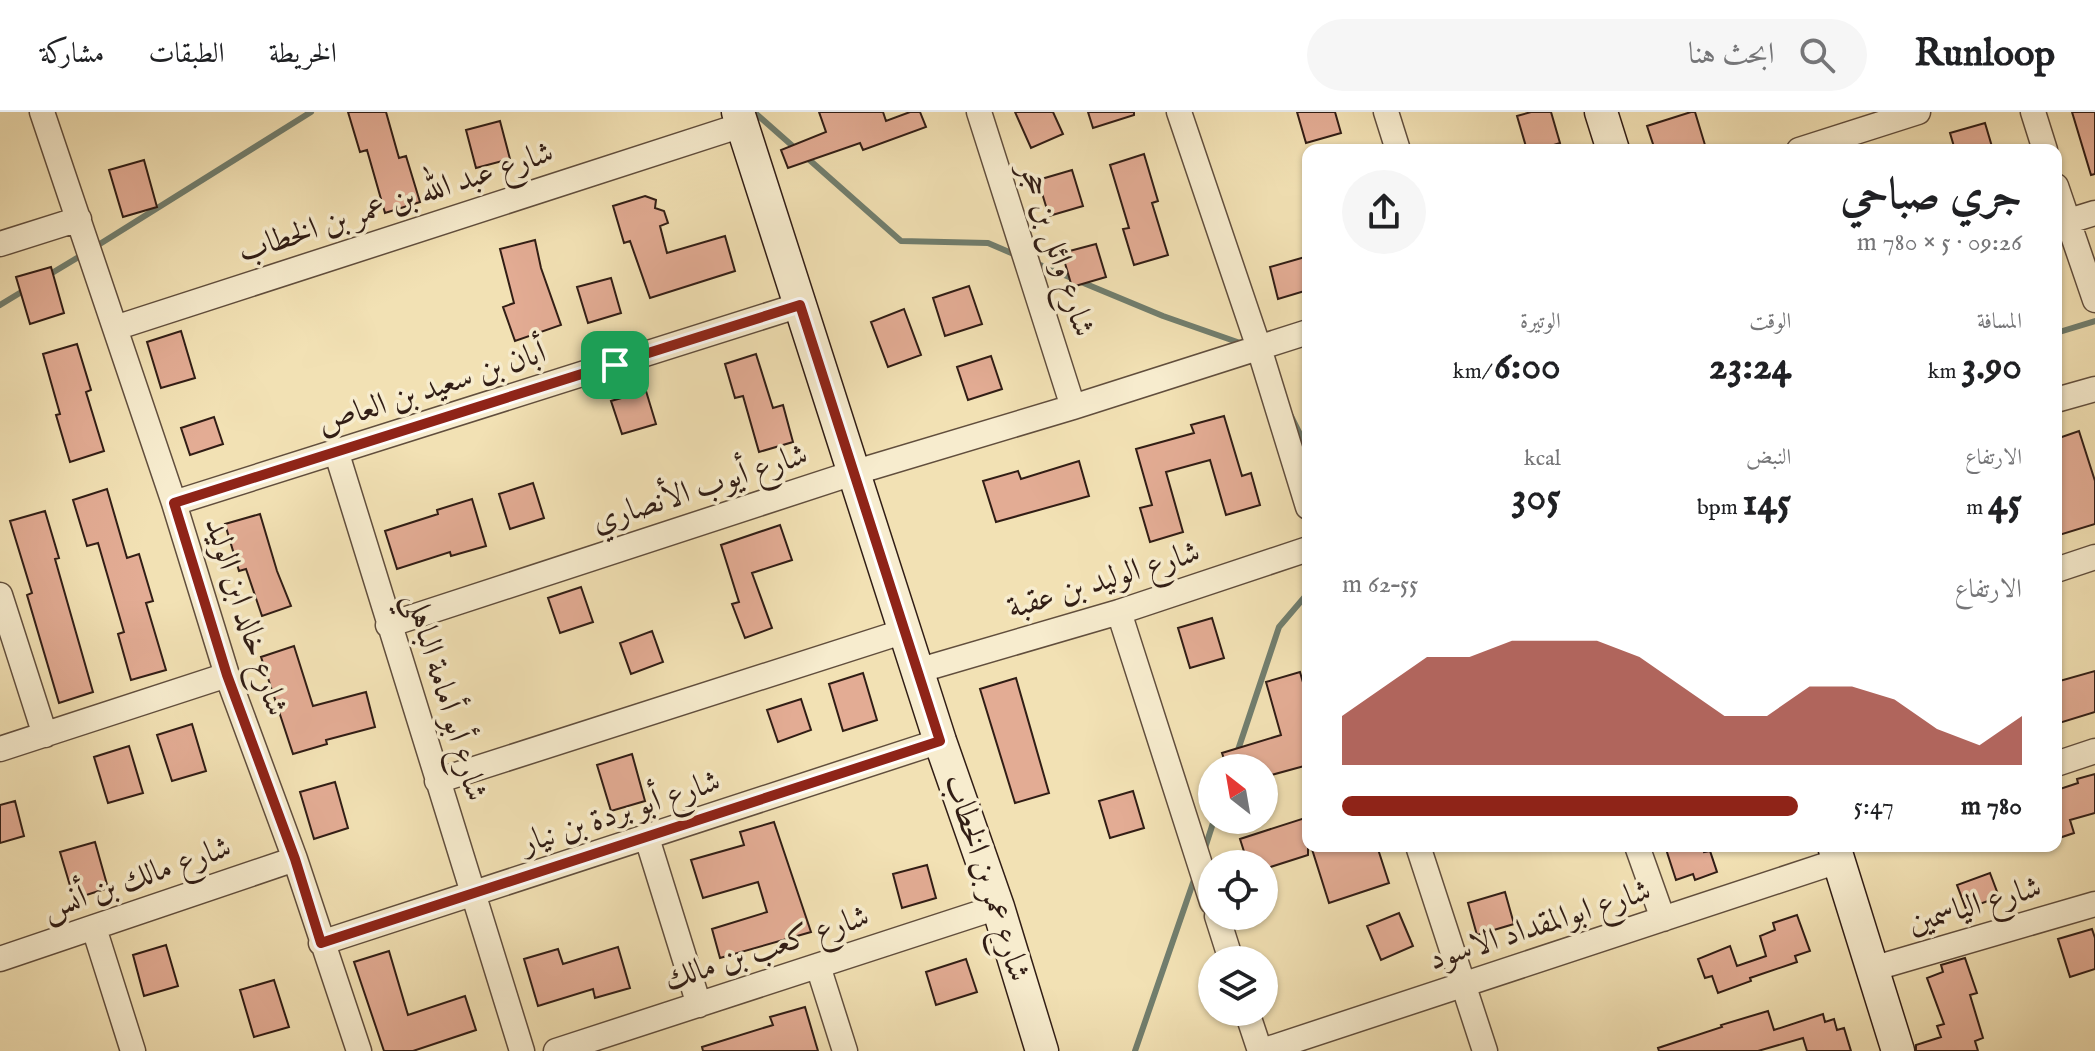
<!DOCTYPE html>
<html lang="ar">
<meta charset="utf-8">
<style>
:root{--surface:#fff;--page:#f6f6f6;--text:#202124;--muted:#757577;--line:#e0e0e0;--accent:#8f2418}
body{margin:0;font-family:"IM FELL English",Amiri,serif;background:var(--page);color:var(--text);direction:rtl;height:100vh;display:flex;flex-direction:column;font-size:30px;white-space:nowrap}
*{box-sizing:border-box;margin:0}
p{font-size:26px;color:var(--muted)}
.icon{flex:none;width:44px;height:44px;fill:none;stroke:currentColor;stroke-width:2;stroke-linecap:round;stroke-linejoin:round}
.map{position:relative;flex:1;overflow:hidden;direction:ltr}
.panel{position:absolute;left:1302px;top:32px;width:760px;height:708px;display:flex;flex-direction:column;background:var(--surface);border-radius:16px;box-shadow:0 2px 6px #0004;direction:rtl}
.panel>*{flex:none}
.needle{width:52px;rotate:329deg}
.controls{position:absolute;left:1198px;top:642px;display:grid;gap:16px}
.controls a{display:grid;place-items:center;width:80px;height:80px;border-radius:50%;background:var(--surface);box-shadow:0 2px 6px #0004;font-size:40px}
.pin{position:absolute;display:grid;place-items:center;width:68px;height:68px;color:#fff;margin:-34px;border-radius:16px;box-shadow:0 4px 12px #0006}
.round{display:grid;place-items:center;flex:none;width:84px;height:84px;border-radius:42px;background:var(--page)}
.head{display:flex;align-items:center;justify-content:space-between;height:136px;padding:0 40px}
h1{font-size:44px;font-weight:700;line-height:60px}
.stats{display:grid;grid-template-columns:repeat(3,1fr);gap:12px;height:136px;padding:8px 40px}
.stats div{display:grid;align-content:center}
.stats b{font-size:40px;font-weight:700}
.stats small{font-size:22px;font-weight:400}
.stats p{font-size:22px}
.chart{height:224px;padding:16px 40px}
.chart p{display:flex;justify-content:space-between}
.chart svg{width:100%;height:144px;margin-top:8px;fill:var(--accent);opacity:.7}
ul{padding:0 40px;list-style:none;font-size:26px}
li{display:grid;grid-template-columns:128px 96px 1fr;align-items:center;height:60px}
li i{height:20px;border-radius:10px;background:var(--accent)}
header{display:flex;align-items:center;gap:48px;box-sizing:border-box;height:112px;padding:0 40px;background:var(--surface);border-bottom:2px solid var(--line)}
header strong{font-size:38px}
nav{display:flex;gap:44px;margin-inline-start:auto;font-size:28px}
.search{width:560px;height:72px;background:var(--page);display:flex;align-items:center;gap:20px;box-sizing:border-box;padding:0 28px;border-radius:44px;color:var(--muted);font-size:30px}
.map>svg:first-child{display:block}
.lines{fill:none;stroke-linecap:round;stroke-linejoin:round}
.stream{stroke:#717e6e;stroke-width:6}
.building{fill:#e3ac94;stroke:#311d15;stroke-width:2}
.street-casing{stroke:#614e3d;stroke-width:27}
.secondary-casing{stroke:#311d15;stroke-width:35}
.street{stroke:#f7ecce;stroke-width:24}
.secondary{stroke:#f7ecce;stroke-width:32}
.route-casing{stroke:#fff;stroke-width:16}
.route{stroke:#8f2418;stroke-width:10}
.labels{text-anchor:middle;dominant-baseline:central;stroke-width:7;stroke-linejoin:round;paint-order:stroke}
.street-label{font-size:32px;fill:#311d15;stroke:#f7ecce}
</style>
<header>
<strong>Runloop</strong>
<div class="search"><svg class="icon" aria-label="search" viewBox="0 0 24 24"><circle cx="10" cy="10" r="6"/><path d="M15 15l6 6"/></svg>ابحث هنا</div>
<nav><a>الخريطة</a><a>الطبقات</a><a>مشاركة</a></nav>
</header>
<div class="map">
<svg width="2095" height="939" viewBox="0 0 2095 939">
<rect width="100%" height="100%" fill="#f2e1b4"/>
<filter id="stains"><feTurbulence type="fractalNoise" baseFrequency=".0025" numOctaves="4"/><feColorMatrix values="0 0 0 0 .2 0 0 0 0 .09 0 0 0 0 .02 0 0 0 .5 -.17"/></filter>
<radialGradient id="worn" r=".72"><stop offset=".6" stop-color="#630" stop-opacity="0"/><stop offset="1" stop-color="#630" stop-opacity=".3"/></radialGradient>
<g class="lines">
<path class="stream" d="M754,0L796,37
M805,44L901,129L988,131L1016,143
M95,135L311,0
M1033,150L1163,204L1243,232
M47,164L82,143
M0,193L28,176
M2056,221L2095,209
M1291,304L1303,328L1308,331
M1232,656L1279,515L1308,481
M1204,739L1214,708
M1135,939L1195,765"/>
</g>
<path class="building" d="M348,0H386L399,46L406,44L420,90L385,101L367,38L360,40Z
M819,0H883L886,9L910,0H920L926,15L863,38L860,31L788,56L781,38L826,20Z
M1015,0H1053L1063,22L1031,36Z
M1088,0H1134V3L1093,16Z
M1297,0H1335L1341,21L1306,31Z
M1531,0H1551L1560,31L1538,38H1527L1517,4Z
M1691,0H1695L1705,33L1690,38H1655L1647,14Z
M2072,0H2095V62L2091,63Z
M500,9L510,47L476,56L466,18Z
M1985,11L1993,38H1955L1950,21Z
M1144,42L1158,89L1152,91L1168,143L1134,153L1123,117L1129,116L1110,53Z
M144,48L157,95L123,105L109,58Z
M1072,58L1083,94L1049,104L1038,68Z
M645,84L656,88L655,96L664,99L668,111L660,114L667,141L725,124L735,159L650,186L630,129L624,131L613,94Z
M535,128L541,156L561,213L515,229L503,195L514,191L500,137Z
M1096,132L1106,165L1072,175L1062,141Z
M1305,145L1308,157V178L1278,187L1270,155Z
M51,155L64,201L30,212L16,165Z
M611,166L621,201L588,211L577,175Z
M969,174L982,212L945,224L933,186Z
M904,197L921,243L888,255L871,210Z
M181,219L195,266L161,276L147,230Z
M77,232L91,278L86,280L104,339L70,350L56,303L60,302L43,242Z
M756,242L773,296L783,293L793,330L759,340L743,284L735,286L725,252Z
M991,244L1002,277L968,288L957,255Z
M646,279L656,312L622,322L611,289Z
M1224,304L1242,364L1251,361L1260,393L1226,403L1210,348L1166,360L1183,420L1150,430L1140,396L1152,393L1136,337L1194,321L1191,313Z
M214,305L223,332L190,343L181,316Z
M2079,319L2095,369V412L2056,424V327Z
M1079,349L1089,384L996,410L983,369L1018,359L1021,367Z
M533,371L544,406L510,417L499,382Z
M107,377L127,446L139,442L153,489L146,491L166,558L131,568L118,522L124,520L98,431L87,434L73,388Z
M472,387L486,434L451,444L450,440L397,457L385,419L438,402L437,398Z
M45,399L59,446L55,447L93,580L59,591L27,483L32,481L10,409Z
M260,402L277,459L291,494L262,504L246,457L239,459L225,412Z
M780,413L792,448L752,461L772,516L745,526L732,492L739,490L721,433Z
M581,475L593,510L560,521L548,486Z
M1212,506L1224,546L1190,556L1178,516Z
M652,519L663,550L631,562L620,531Z
M294,534L313,594L366,580L375,615L326,628L327,632L293,642L261,545Z
M2095,559V600L2056,612V570Z
M1300,560L1308,588V653L1264,665V656H1227L1222,641L1281,623L1266,570Z
M863,561L877,608L843,619L829,572Z
M1016,566L1049,681L1015,691L980,577Z
M801,587L811,618L778,630L767,598Z
M192,612L206,659L172,669L157,623Z
M129,634L143,681L108,691L94,645Z
M632,642L645,689L611,699L597,653Z
M2095,662V701L2070,708L2074,721L2056,727V676L2060,677L2078,671L2077,667Z
M335,670L348,716L314,727L300,680Z
M1133,679L1144,716L1110,726L1099,689Z
M15,689L24,724L0,731V693Z
M1308,705V743L1264,757V752H1248L1240,727Z
M774,710L811,820L720,846L712,817L767,800L758,770L703,786L691,748L744,733L740,720Z
M95,730L108,776L74,787L60,740Z
M1311,734H1377L1389,771L1329,791Z
M1665,734H1702L1704,740L1710,739L1717,760L1695,768L1693,762L1676,768Z
M927,753L936,786L902,796L893,762Z
M1990,761L1999,785L1966,797L1957,773Z
M1505,780L1514,812L1477,823L1468,791Z
M1399,801L1413,834L1381,848L1367,814Z
M1797,803L1810,839L1795,844L1797,850L1750,866L1751,869L1718,881L1712,864L1705,866L1698,847L1730,834L1737,854L1766,844L1760,824L1775,818L1773,811Z
M2092,817L2095,826V857L2070,865L2058,827Z
M166,833L178,874L144,884L133,843Z
M618,835L630,876L595,886L593,877L538,894L524,847L558,837L563,852Z
M389,839L408,903L465,884L476,918L413,939H384L354,850Z
M1965,846L1977,881L1970,883L1983,926L1975,929L1978,939H1916V933L1941,925L1937,914L1944,912L1927,866L1943,860L1941,853Z
M966,847L977,880L936,893L926,860Z
M274,868L289,915L254,925L240,878Z
M805,895L818,939H703L702,935L773,913L770,905Z
M1768,899L1774,918L1823,902L1825,910L1834,907L1837,918L1844,916L1851,939H1807L1803,926L1758,939H1659L1658,936L1722,915L1721,913Z"/>
<g class="lines">
<defs>
<path id="street" d="M42,0L174,391L227,563L295,747L359,939
M979,0L1073,295
M1179,0L1259,236L1308,395
M1386,0L1398,38
M2033,0L2045,38
M1799,38L1918,0
M2056,74L2095,188
M2056,113L2095,101
M0,132L79,107
M115,216L742,13
M2056,288L2095,277
M337,342L522,939
M174,391L800,193
M2056,458L2095,445
M0,483L45,623
M1119,500L1212,790
M388,513L856,360L1073,295L1308,220
M917,559L1119,500L1308,437
M0,637L227,563
M2056,652L2095,639
M437,669L905,519
M647,726L699,893
M1418,734L1485,939
M1637,734L1663,807
M1217,804L1231,848
M94,816L133,939
M321,831L940,629
M0,847L295,747
M818,854L845,939
M1872,857L2095,792
M1247,900L1260,939
M556,939L998,795
M1262,939L1838,749"/>
<path id="secondary" d="M738,0L940,629L998,795L1042,939
M1601,0L1613,38
M1834,734L1898,939"/>
</defs>
<use href="#street" class="street-casing"/>
<use href="#secondary" class="secondary-casing"/>
<use href="#street" class="street"/>
<use href="#secondary" class="secondary"/>
</g>
<g class="lines">
<defs>
<path id="route" d="M800,193L940,629L321,831L295,747L227,563L174,391Z"/>
</defs>
<use href="#route" class="route-casing"/>
<use href="#route" class="route"/>
</g>
<g class="labels">
<g class="street-label">
<text transform="translate(396 91) rotate(-18)">شارع عبد الله بن عمر بن الخطاب</text>
<text transform="translate(1056 138) rotate(72)">شارع وائل بن حجر</text>
<text transform="translate(432 277) rotate(-18)">أبان بن سعيد بن العاص</text>
<text transform="translate(700 377) rotate(-18)">شارع أيوب الأنصاري</text>
<text transform="translate(1104 469) rotate(-17)">شارع الوليد بن عقبة</text>
<text transform="translate(245 505) rotate(72)">شارع خالد ابن الوليد</text>
<text transform="translate(445 585) rotate(73)">شارع أبو أمامة الباهلي</text>
<text transform="translate(621 701) rotate(-18)">شارع أبو بردة بن نيار</text>
<text transform="translate(986 766) rotate(72)">شارع عمر بن الخطاب</text>
<text transform="translate(137 767) rotate(-19)">شارع مالك بن أنس</text>
<text transform="translate(1975 794) rotate(-16)">شارع الياسمين</text>
<text transform="translate(1540 814) rotate(-18)">شارع ابوالمقداد الاسود</text>
<text transform="translate(767 837) rotate(-18)">شارع كعب بن مالك</text>
</g>
</g>
<rect width="100%" height="100%" filter="url(#stains)"/>
<rect width="100%" height="100%" fill="url(#worn)"/>
</svg>
<div class="controls">
<a><svg class="needle" viewBox="-14 -14 28 28"><path d="M0-13l5 13h-10z" fill="#e53935"/><path d="M0 13l5-13h-10z" fill="#757577"/></svg></a>
<a><svg class="icon" aria-label="locate" viewBox="0 0 24 24"><circle cx="12" cy="12" r="6"/><path d="M12 2v4M12 18v4M2 12h4M18 12h4"/></svg></a>
<a><svg class="icon" aria-label="layers" viewBox="0 0 24 24"><path d="M12 4l9 5-9 5-9-5zM3 14l9 5 9-5"/></svg></a>
</div>
<div class="pin" style="left:615px;top:253px;background:#1e9e55"><svg class="icon" aria-label="arrive" viewBox="0 0 24 24"><path d="M6 21V4h12l-3 4 3 4H6"/></svg></div>
<section class="panel">
<div class="head"><div><h1>جري صباحي</h1><p>09:26 · 5 × 780 m</p></div><a class="round"><svg class="icon" aria-label="share" viewBox="0 0 24 24"><path d="M12 15V3M7 8l5-5 5 5M5 13v7h14v-7"/></svg></a></div>
<div class="stats">
<div><p>المسافة</p><b>3.90<small> km</small></b></div>
<div><p>الوقت</p><b>23:24</b></div>
<div><p>الوتيرة</p><b>6:00<small> /km</small></b></div>
</div>
<div class="stats">
<div><p>الارتفاع</p><b>45<small> m</small></b></div>
<div><p>النبض</p><b>145<small> bpm</small></b></div>
<div><p>kcal</p><b>305</b></div>
</div>
<div class="chart"><p><span>الارتفاع</span>55–62 m</p>
<svg viewBox="0 0 160 44" preserveAspectRatio="none"><path d="M0 44V29L10 20L20 11L30 11L40 6L50 6L60 6L70 11L80 20L90 29L100 29L110 20L120 20L130 24L140 33L150 38L160 29V44z"/></svg>
</div>
<ul>
<li><b>780 m</b>5:47<i style="width:100%"></i></li>
</ul>
</section>
</div>
